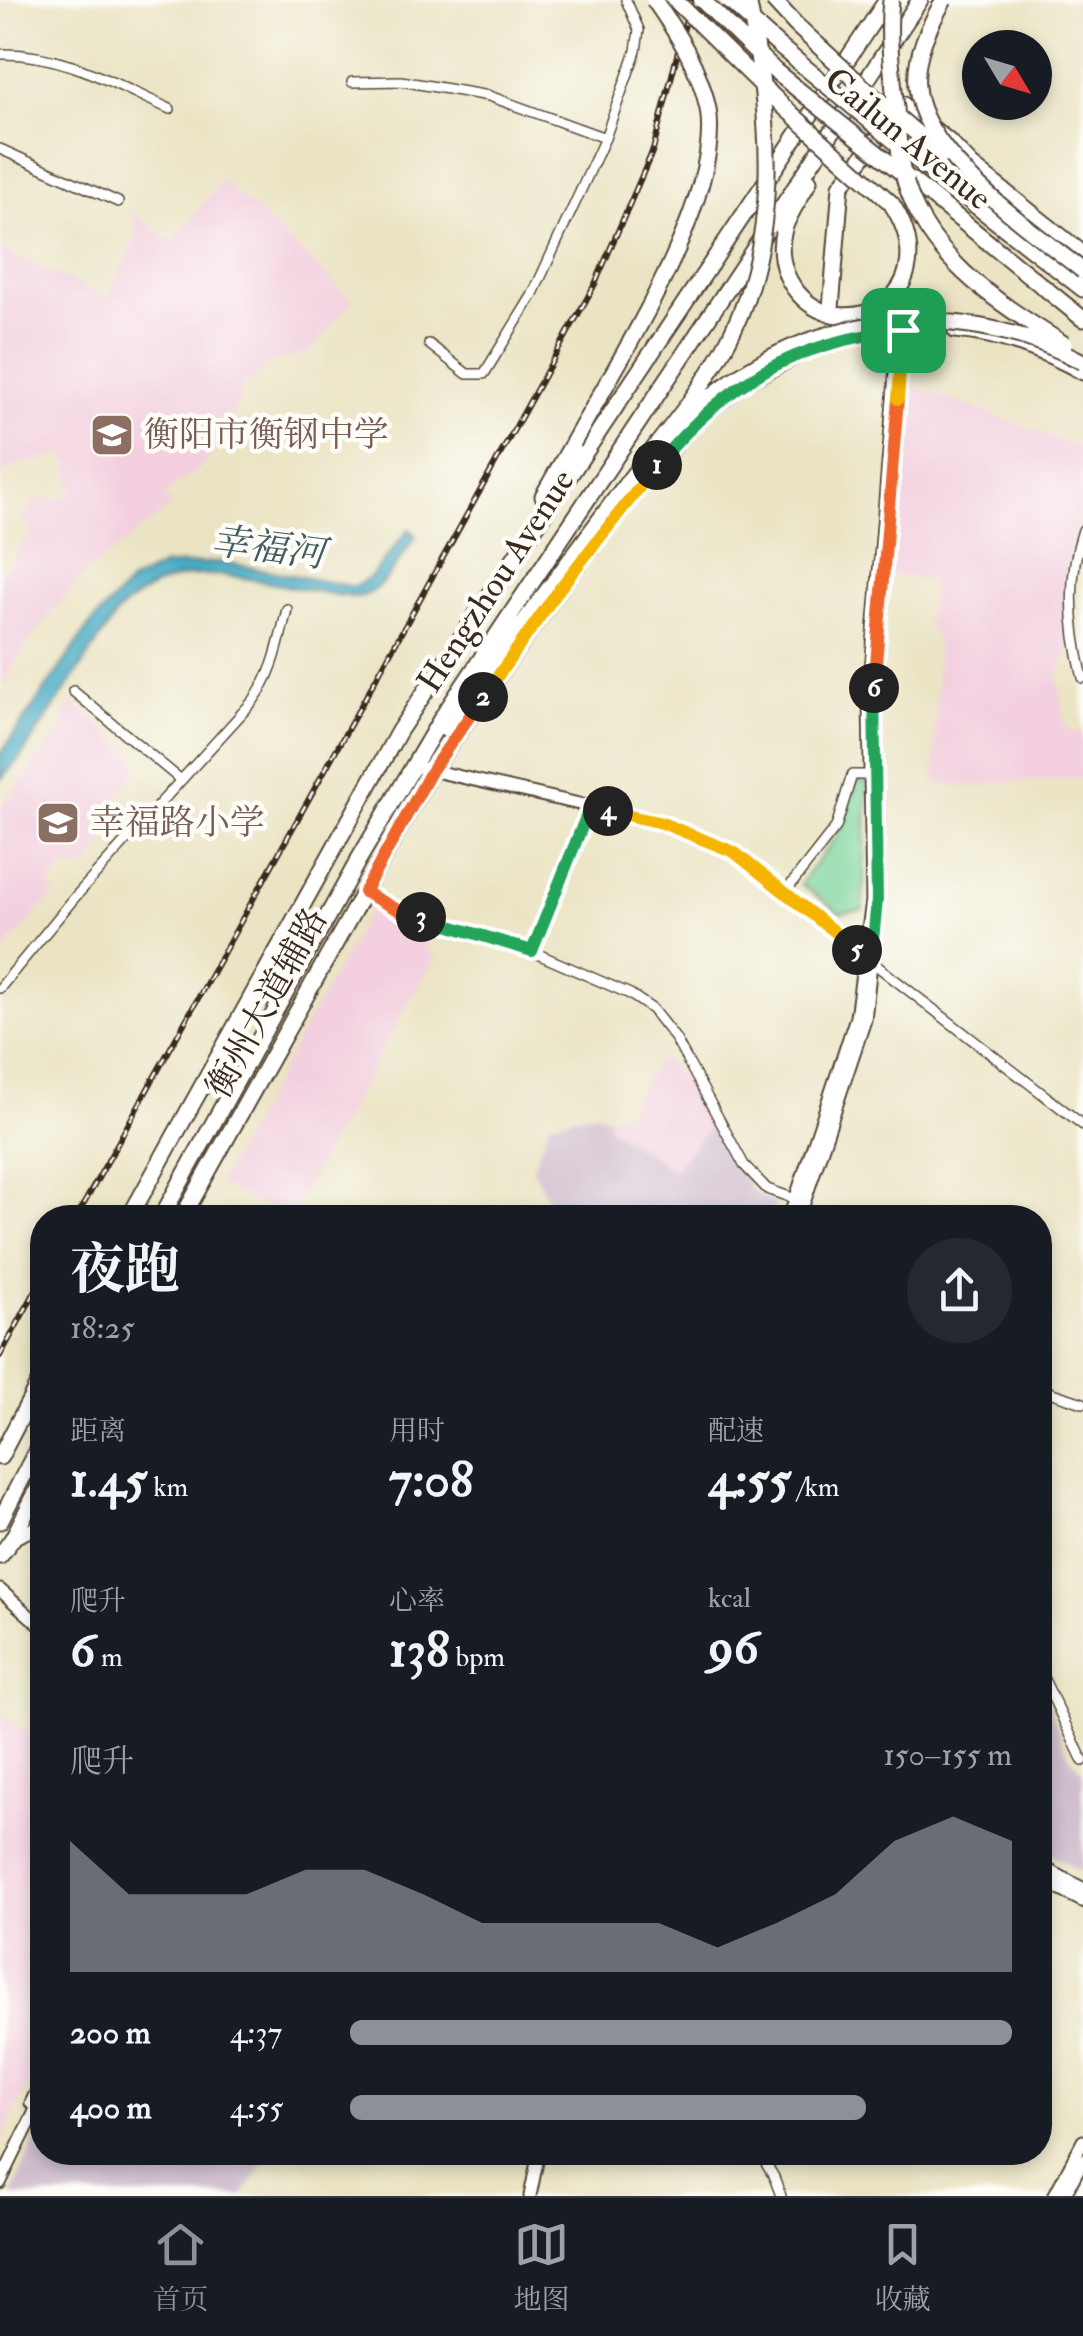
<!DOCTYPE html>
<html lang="zh">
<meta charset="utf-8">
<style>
:root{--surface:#171b24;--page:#242831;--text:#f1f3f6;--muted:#9ea1a6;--line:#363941;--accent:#8c9099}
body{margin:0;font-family:"IM FELL Double Pica","Noto Serif SC",serif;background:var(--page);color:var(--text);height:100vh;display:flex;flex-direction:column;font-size:38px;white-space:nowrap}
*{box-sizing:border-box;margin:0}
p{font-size:32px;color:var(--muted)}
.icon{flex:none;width:55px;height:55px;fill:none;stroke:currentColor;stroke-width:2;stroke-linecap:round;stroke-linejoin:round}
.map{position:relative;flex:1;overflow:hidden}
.sheet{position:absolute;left:30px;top:1205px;width:1022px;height:960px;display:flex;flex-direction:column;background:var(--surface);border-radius:40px;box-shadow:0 5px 15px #0003}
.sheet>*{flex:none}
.needle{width:65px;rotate:128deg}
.controls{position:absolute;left:962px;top:30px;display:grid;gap:20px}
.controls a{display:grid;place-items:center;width:90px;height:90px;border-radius:50%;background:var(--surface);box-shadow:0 5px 15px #0003;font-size:50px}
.pin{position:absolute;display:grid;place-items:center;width:85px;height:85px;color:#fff;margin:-42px;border-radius:20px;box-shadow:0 5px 15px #0006}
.km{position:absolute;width:50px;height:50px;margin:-25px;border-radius:50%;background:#222;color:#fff;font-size:28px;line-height:50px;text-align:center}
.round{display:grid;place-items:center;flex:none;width:105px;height:105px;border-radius:52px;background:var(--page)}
.headline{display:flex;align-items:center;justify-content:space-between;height:170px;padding:0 40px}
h1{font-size:55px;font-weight:700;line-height:75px}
.figures{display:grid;grid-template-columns:repeat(3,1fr);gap:15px;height:170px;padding:10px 40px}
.figures div{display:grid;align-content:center}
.figures b{font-size:50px;font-weight:700}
.figures small{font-size:28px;font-weight:400}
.figures p{font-size:28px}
.chart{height:280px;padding:20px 40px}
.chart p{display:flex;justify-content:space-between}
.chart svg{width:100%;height:180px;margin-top:10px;fill:var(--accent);opacity:.7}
ul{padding:0 40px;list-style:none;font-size:32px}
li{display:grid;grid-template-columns:160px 120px 1fr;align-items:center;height:75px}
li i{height:25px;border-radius:12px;background:var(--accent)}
.dock{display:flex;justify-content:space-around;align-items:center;height:140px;border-top:2px solid var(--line);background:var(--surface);font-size:28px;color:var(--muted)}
.dock a{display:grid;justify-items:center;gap:5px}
.dock .active{color:var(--accent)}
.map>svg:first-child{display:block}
.built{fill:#f3cfdf}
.industrial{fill:#cfbdce}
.green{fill:#7bd49b;stroke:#5b7f5c;stroke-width:2.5}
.water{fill:#47acc6;stroke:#416b72;stroke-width:2.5}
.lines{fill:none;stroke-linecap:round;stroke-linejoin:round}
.minor-casing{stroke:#554637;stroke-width:12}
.tertiary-casing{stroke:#554637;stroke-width:15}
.secondary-casing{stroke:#554637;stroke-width:16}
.primary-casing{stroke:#554637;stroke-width:19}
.trunk-casing{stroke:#554637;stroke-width:19}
.minor{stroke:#fff;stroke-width:9}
.tertiary{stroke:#fff;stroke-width:11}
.secondary{stroke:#fff;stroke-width:12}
.primary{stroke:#fff;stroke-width:15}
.trunk{stroke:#fff;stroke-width:15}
.rail-casing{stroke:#3b2a1e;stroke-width:6}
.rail{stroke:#fdfcf7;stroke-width:2.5;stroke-dasharray:8;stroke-linecap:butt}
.trunk-bridge-casing{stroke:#554637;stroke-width:19;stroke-linecap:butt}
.trunk-bridge{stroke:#fff;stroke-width:15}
.split-1-casing{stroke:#fff;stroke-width:20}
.split-2-casing{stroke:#fff;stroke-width:20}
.split-3-casing{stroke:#fff;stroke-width:20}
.split-4-casing{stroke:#fff;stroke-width:20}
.split-5-casing{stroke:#fff;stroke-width:20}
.split-6-casing{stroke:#fff;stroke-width:20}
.split-7-casing{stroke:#fff;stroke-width:20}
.split-8-casing{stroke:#fff;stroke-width:20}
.split-1{stroke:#22a559;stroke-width:12}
.split-2{stroke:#f5b400;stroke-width:12}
.split-3{stroke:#f0652b;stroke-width:12}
.split-4{stroke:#22a559;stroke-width:12}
.split-5{stroke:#f5b400;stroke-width:12}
.split-6{stroke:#22a559;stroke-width:12}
.split-7{stroke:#f0652b;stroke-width:12}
.split-8{stroke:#f5b400;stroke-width:12}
.labels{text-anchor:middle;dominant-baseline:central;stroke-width:9;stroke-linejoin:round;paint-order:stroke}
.street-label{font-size:35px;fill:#3b2a1e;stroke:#fdfcf7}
.education-label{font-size:35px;fill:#785e54;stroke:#fdfcf7;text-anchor:start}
.water-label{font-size:38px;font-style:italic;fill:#405e61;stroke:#fdfcf7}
</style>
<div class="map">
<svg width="1083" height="2196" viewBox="0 0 1083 2196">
<rect width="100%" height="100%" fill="#fdfcf7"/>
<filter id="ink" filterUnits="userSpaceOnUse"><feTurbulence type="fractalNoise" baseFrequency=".01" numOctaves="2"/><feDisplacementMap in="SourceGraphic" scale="20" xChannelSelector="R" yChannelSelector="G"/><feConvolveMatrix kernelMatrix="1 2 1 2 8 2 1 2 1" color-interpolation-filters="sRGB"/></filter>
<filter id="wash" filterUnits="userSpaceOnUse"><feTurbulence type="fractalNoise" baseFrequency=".0048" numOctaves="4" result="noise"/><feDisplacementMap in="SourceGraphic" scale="40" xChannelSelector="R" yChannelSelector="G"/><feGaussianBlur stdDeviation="2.25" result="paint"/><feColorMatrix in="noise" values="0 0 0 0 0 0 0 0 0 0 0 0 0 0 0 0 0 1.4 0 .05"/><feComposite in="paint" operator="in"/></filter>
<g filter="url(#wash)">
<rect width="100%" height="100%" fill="#ebe4c4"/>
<path class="built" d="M222,180L352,300L309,353L277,360L263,367L252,383L244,381L233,416L219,430L227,439L202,466L164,494L172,506L85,573L33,635L0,686V576L33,530L24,525L22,518L34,499L62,498L73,493L65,454L21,463L0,475V248L107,298L136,234L132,212L173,242Z
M903,382L1083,448V513L1068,563L1066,605L1072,643L1057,674L1066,729L1083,733V777L965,786L934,783L937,652L935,634L926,627L932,580L887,574Z
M71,701L138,759V767L117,798L128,808L103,837L106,841L88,867L78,870L65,866L49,886L55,892L0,955V807L66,725L63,717Z
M373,904L402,918L435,927L424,948L435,955L289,1217H282L218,1183Z
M659,1058L689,1080L714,1122L674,1170L609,1128L608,1118L625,1112Z
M0,1712L38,1742L42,1738V2056L0,2142Z"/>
<path class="industrial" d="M594,1112L608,1118L609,1128L674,1170L714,1122L752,1191L776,1203L771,1217H728L705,1208L686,1217H551L548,1201L533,1168L550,1122Z
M1040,1682L1069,1756L1083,1772V1872L1040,1848Z
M42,2123V2152L271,2153L242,2196H11Z"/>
<path class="green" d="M868,781L863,910L840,913L800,884L840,832L856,782Z"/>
<path class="water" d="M409,529L416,536C403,553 387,586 367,594C354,600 334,594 321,592C242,581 183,550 117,613L22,755L0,780V755L90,625L131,582L162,566L222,562L354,587L370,578Z"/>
</g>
<g filter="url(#ink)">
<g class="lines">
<defs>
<path id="minor" d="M0,54C61,52 116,85 170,109
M352,82L401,81L489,96L605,138
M0,149L118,202
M429,344L467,374H484L532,296L605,138L636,51L639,30L626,0
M1083,530C1067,577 1071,630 1083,678
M73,691L181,780
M786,891L836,827L852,775H872
M364,892L402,912L526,949L630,994L652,1009L675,1038L744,1165L767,1189L795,1199
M531,951L590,807
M868,959L1083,1125
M0,988L76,896L253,701C274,673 279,642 287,609
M1040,1389L1083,1403
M36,1566L42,1573
M1040,1671L1083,1761
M759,2152L774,2177L781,2196"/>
<path id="tertiary" d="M413,766L662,823L734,852L864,956
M789,1218L856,1017L872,901L869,696L899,330
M799,1218L865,1020L871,963
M0,1590L42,1627
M31,2103L42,2080
M0,2183L42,2097
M530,2196L539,2152
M1054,2196L1083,2141
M1064,2196L1083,2160"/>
<path id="secondary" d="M11,1539L42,1525
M1040,1866L1083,1889
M1040,1879L1083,1901"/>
<path id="primary" d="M902,104L948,141L972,166L1083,254
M955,330C998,333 1046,351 1083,372
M182,1218L432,770L560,588L630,496L697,420L745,382L805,351
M0,1556L13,1538L42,1481"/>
<path id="trunk" d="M907,152L1083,289
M910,179L1083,319
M809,181C801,197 789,213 784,229C778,249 782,271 794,288C841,353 952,295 891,203
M831,308L841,186L900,108
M543,496L573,443
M445,729L627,483
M129,1218L399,731L887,0
M161,1218L359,859L441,719L920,0
M0,1457L42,1377
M0,1521L42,1440"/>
</defs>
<use href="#minor" class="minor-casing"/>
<use href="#tertiary" class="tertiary-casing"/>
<use href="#secondary" class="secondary-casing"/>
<use href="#primary" class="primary-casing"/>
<use href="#trunk" class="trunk-casing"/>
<use href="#minor" class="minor"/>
<use href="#tertiary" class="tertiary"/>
<use href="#secondary" class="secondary"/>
<use href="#primary" class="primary"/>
<use href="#trunk" class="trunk"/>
<defs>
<path id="rail" d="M76,1218L595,284L653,150L691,0
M0,1356L42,1279"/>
</defs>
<use href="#rail" class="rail-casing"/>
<use href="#rail" class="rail"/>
<defs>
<path id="trunk-bridge" d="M675,0L783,106L891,203
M702,0L775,71L907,177
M728,0L779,46L904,149
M773,0L796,25L873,96L942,155
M891,0C887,35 892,72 896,108C898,128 898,149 902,169C921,255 995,301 1064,344
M944,0C929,26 914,56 917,87C922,156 1032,230 1083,271
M681,425C785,314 950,291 1083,362
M573,443C617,363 724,198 708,109C700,68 677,33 654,0
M627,483C659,441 696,399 722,352C783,244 772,118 748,0"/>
</defs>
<use href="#trunk-bridge" class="trunk-bridge-casing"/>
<use href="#trunk-bridge" class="trunk-bridge"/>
</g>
</g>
<g class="lines" filter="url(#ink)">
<defs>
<path id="split-1" d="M657,465C727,381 794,342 903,330"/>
<path id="split-2" d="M483,697L560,588L657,465"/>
<path id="split-3" d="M421,917L402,912L364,892L432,770L483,697"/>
<path id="split-4" d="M421,917L532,951L590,807L608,811"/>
<path id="split-5" d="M608,811L662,823L734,852L857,950"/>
<path id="split-6" d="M857,950L871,961L877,900L874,688"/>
<path id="split-7" d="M874,688L898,399"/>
<path id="split-8" d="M898,399L903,330"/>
</defs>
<use href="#split-1" class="split-1-casing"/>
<use href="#split-2" class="split-2-casing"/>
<use href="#split-3" class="split-3-casing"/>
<use href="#split-4" class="split-4-casing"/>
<use href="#split-5" class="split-5-casing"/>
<use href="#split-6" class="split-6-casing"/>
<use href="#split-7" class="split-7-casing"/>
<use href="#split-8" class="split-8-casing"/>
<use href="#split-1" class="split-1"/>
<use href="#split-2" class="split-2"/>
<use href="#split-3" class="split-3"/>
<use href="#split-4" class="split-4"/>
<use href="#split-5" class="split-5"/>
<use href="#split-6" class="split-6"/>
<use href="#split-7" class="split-7"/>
<use href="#split-8" class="split-8"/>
</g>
<defs>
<symbol id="school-square" viewBox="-11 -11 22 22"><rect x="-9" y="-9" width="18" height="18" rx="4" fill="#8d6e63" stroke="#fdfcf7"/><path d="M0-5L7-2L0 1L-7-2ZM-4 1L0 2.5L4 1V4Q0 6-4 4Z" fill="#fff"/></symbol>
</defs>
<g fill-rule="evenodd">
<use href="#school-square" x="87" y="410" width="50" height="50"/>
<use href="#school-square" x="33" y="798" width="50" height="50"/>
</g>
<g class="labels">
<g class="street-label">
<text transform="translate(908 139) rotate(39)">Cailun Avenue</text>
<text transform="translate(496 581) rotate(-57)">Hengzhou Avenue</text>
<text transform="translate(267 1003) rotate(-61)">衡州大道辅路</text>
</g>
<g class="education-label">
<text x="144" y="435">衡阳市衡钢中学</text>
<text x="90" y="823">幸福路小学</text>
</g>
<g class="water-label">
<text transform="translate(268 548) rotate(7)">幸福河</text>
</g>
</g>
</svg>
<div class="controls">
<a><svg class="needle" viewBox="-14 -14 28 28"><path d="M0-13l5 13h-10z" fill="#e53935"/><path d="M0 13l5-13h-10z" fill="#9ea1a6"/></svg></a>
</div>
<div class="pin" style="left:903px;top:330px;background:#1e9e55"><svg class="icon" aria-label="arrive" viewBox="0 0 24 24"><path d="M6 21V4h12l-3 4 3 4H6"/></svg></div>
<b class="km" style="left:657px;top:465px">1</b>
<b class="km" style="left:483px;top:697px">2</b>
<b class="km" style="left:421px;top:917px">3</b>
<b class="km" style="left:608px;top:811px">4</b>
<b class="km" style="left:857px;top:950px">5</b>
<b class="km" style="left:874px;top:688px">6</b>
<section class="sheet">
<div class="headline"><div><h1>夜跑</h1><p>18:25</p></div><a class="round"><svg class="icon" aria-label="share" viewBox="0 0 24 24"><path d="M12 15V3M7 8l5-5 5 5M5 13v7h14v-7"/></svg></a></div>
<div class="figures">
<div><p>距离</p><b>1.45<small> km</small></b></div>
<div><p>用时</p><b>7:08</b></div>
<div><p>配速</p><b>4:55<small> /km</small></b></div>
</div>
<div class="figures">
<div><p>爬升</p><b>6<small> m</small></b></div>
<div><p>心率</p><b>138<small> bpm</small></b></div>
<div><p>kcal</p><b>96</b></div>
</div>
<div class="chart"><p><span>爬升</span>150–155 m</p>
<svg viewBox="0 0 160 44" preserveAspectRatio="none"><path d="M0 44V12L10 25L20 25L30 25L40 19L50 19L60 25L70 32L80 32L90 32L100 32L110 38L120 32L130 25L140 12L150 6L160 12V44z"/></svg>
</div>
<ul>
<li><b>200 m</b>4:37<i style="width:100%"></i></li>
<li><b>400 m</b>4:55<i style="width:78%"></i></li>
</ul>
</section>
</div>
<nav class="dock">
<a class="active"><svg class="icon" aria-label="home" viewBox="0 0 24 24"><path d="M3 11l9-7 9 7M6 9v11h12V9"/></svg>首页</a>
<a><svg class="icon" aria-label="map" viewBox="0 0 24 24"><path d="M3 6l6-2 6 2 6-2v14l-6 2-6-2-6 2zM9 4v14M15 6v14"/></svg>地图</a>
<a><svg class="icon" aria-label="saved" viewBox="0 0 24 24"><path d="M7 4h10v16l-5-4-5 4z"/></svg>收藏</a>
</nav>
